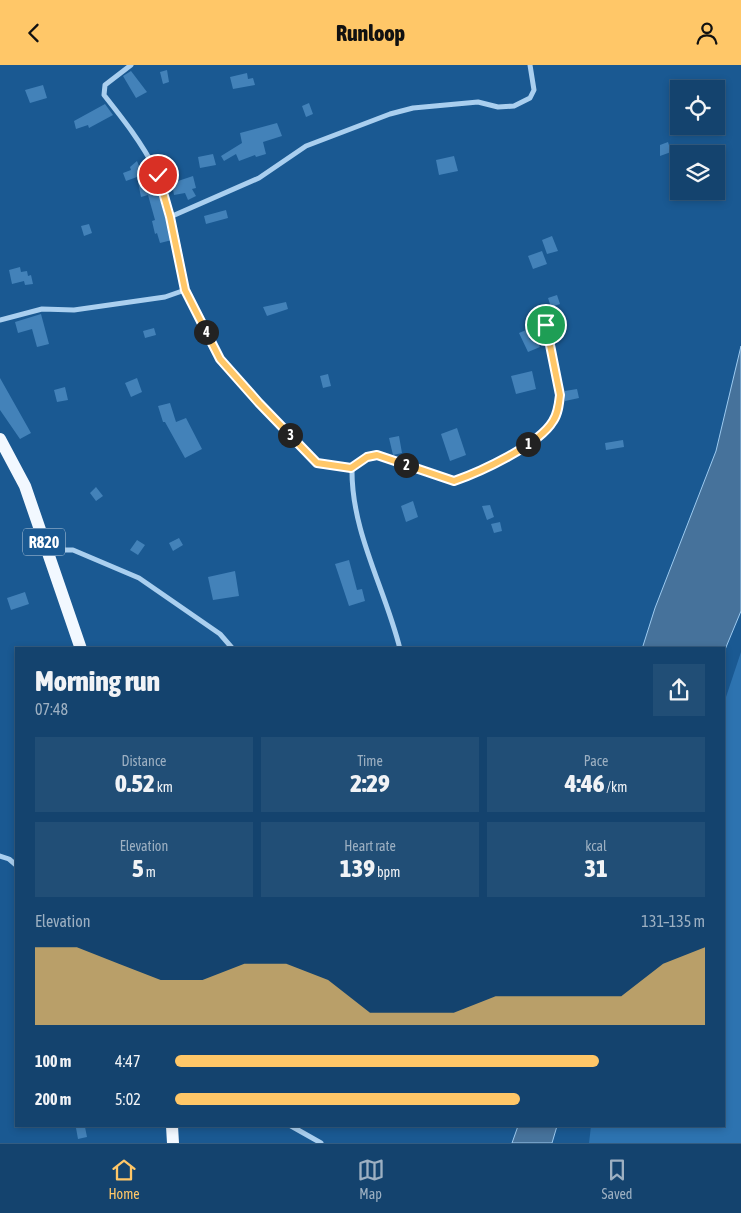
<!DOCTYPE html>
<meta charset="utf-8">
<style>
:root{--surface:#14436e;--page:#214e76;--text:#f1f3f6;--muted:#9db0c2;--line:#335c81;--accent:#ffc768}
body{margin:0;font-family:"Asap Condensed",sans-serif;background:var(--page);color:var(--text);height:100vh;display:flex;flex-direction:column;font-size:19px;white-space:nowrap}
*{box-sizing:border-box;margin:0}
p{font-size:16px;color:var(--muted)}
.icon{flex:none;width:28px;height:28px;fill:none;stroke:currentColor;stroke-width:2;stroke-linecap:round;stroke-linejoin:round}
.map{position:relative;flex:1;overflow:hidden}
.side{position:absolute;left:15px;top:582px;width:710px;height:480px;display:flex;flex-direction:column;background:var(--surface);border-radius:0px;box-shadow:0 2px 8px #0003,0 0 0 1px var(--line)}
.side>*{flex:none}
.tools{position:absolute;left:670px;top:15px;display:grid;gap:10px}
.tools a{display:grid;place-items:center;width:55px;height:55px;border-radius:0px;background:var(--surface);box-shadow:0 2px 8px #0003,0 0 0 1px var(--line);font-size:25px}
.pin{position:absolute;display:grid;place-items:center;width:42px;height:42px;color:#fff;margin:-21px;border:2px solid #fff;border-radius:50%;box-shadow:0 1px 5px #0007}
.km{position:absolute;width:25px;height:25px;margin:-12px;border-radius:50%;background:#222;color:#fff;font-size:14px;line-height:25px;text-align:center}
.round{display:grid;place-items:center;flex:none;width:52px;height:52px;border-radius:0px;background:var(--page)}
.overview{display:flex;align-items:center;justify-content:space-between;height:85px;padding:0 20px}
h1{font-size:28px;font-weight:800;line-height:38px}
.metrics{display:grid;grid-template-columns:repeat(3,1fr);gap:8px;height:85px;padding:5px 20px}
.metrics div{display:grid;align-content:center;border-radius:0px;background:var(--page);text-align:center}
.metrics b{font-size:25px;font-weight:800}
.metrics small{font-size:14px;font-weight:400}
.metrics p{font-size:14px}
.chart{height:140px;padding:10px 20px}
.chart p{display:flex;justify-content:space-between}
.chart svg{width:100%;height:90px;margin-top:5px;fill:var(--accent);opacity:.7}
ul{padding:0 20px;list-style:none;font-size:16px}
li{display:grid;grid-template-columns:80px 60px 1fr;align-items:center;height:38px}
li i{height:12px;border-radius:6px;background:var(--accent)}
header{display:flex;justify-content:space-between;align-items:center;height:65px;padding:0 20px;background:var(--accent);color:#111;font-size:22px;font-weight:800}
.dock{display:flex;justify-content:space-around;align-items:center;height:70px;border-top:1px solid var(--line);background:var(--surface);font-size:14px;color:var(--muted)}
.dock a{display:grid;justify-items:center;gap:2px}
.dock .current{color:var(--accent)}
.map>svg:first-child{display:block}
.green{fill:#2d73b0}
.water{fill:#46729b;stroke:#9dcbf1}
.building{fill:#4382b9}
.lines{fill:none;stroke-linecap:round;stroke-linejoin:round}
.minor{stroke:#aacfef;stroke-width:5}
.primary{stroke:#f2f8ff;stroke-width:12}
.route-casing{stroke:#fff;stroke-width:10}
.route{stroke:#ffc768;stroke-width:6}
.labels{text-anchor:middle;dominant-baseline:central;stroke-width:4.5;stroke-linejoin:round;paint-order:stroke}
.shield{fill:#1a5992;stroke:#bacdde;stroke-width:1}
.shield-label{font-size:16px;font-weight:bold;fill:#fff}
</style>
<header><svg class="icon" aria-label="back" viewBox="0 0 24 24"><path d="M15 5l-7 7 7 7"/></svg>Runloop<svg class="icon" aria-label="person" viewBox="0 0 24 24"><circle cx="12" cy="8" r="4"/><path d="M4 21q1-7 8-7t8 7"/></svg></header>
<div class="map">
<svg width="741" height="1078" viewBox="0 0 741 1078">
<rect width="100%" height="100%" fill="#1a5992"/>
<path class="green" d="M741,587V1078H589L591,1061H724V638Z"/>
<path class="water" d="M741,281V546L724,587V584H642L655,543L716,386Z
M518,1061H557L552,1078H512Z"/>
<path class="building" d="M167,5L169,17L163,19L160,7Z
M131,6L147,27L136,33L123,11Z
M247,8L248,14L253,13L255,20L233,24L230,12Z
M43,20L47,33L30,38L25,25Z
M309,38L313,49L306,52L302,41Z
M105,39L113,50L89,63L88,60L76,64L74,56Z
M277,58L282,71L263,77L266,89L256,92L255,90L239,96L236,89L224,96L221,91L242,78L240,68Z
M668,77L671,87L660,91V80Z
M213,89L216,100L200,103L198,92Z
M454,91L458,106L439,110L436,95Z
M137,96L144,113L153,111L172,175L160,178L157,168L155,169L152,156L155,155L148,130L141,132L137,112L126,116L123,108L131,105L130,102Z
M193,111L196,123L192,124L196,131L188,135L185,128L174,130L172,118Z
M226,145L228,153L206,159L204,151Z
M89,159L92,168L84,171L81,161Z
M552,171L558,186L547,189L542,175Z
M542,186L547,199L533,204L528,191Z
M20,202L21,207L27,206L28,211L31,210L33,219L25,220L24,216L12,219L9,205Z
M557,230L560,239L551,242L548,233Z
M286,237L288,244L267,251L263,242Z
M41,249L49,279L37,282L32,264L18,268L15,257Z
M154,263L156,270L145,273L143,266Z
M526,265L530,275L536,273L540,282L528,287L519,268Z
M532,306L536,324L516,329L511,311Z
M328,309L331,321L323,323L320,311Z
M0,313L31,368L20,374L0,345Z
M137,313L142,327L131,332L125,318Z
M65,322L68,335L57,337L54,325Z
M577,324L579,333L565,336V326Z
M170,338L176,357L186,353L202,384L185,393L165,357H163L158,341Z
M457,363L466,390L450,396L441,369Z
M399,371L402,388L393,390L389,373Z
M623,375L624,382L606,385L605,378Z
M96,422L103,431L96,436L90,428Z
M413,436L418,452L406,457L401,441Z
M490,440L494,452L487,455L482,441Z
M500,457L502,466L494,468L491,459Z
M179,473L183,480L173,486L169,478Z
M137,475L145,480L138,490L130,485Z
M349,495L357,525L362,524L365,536L349,541L335,499Z
M235,506L239,531L213,535L208,512Z
M25,527L29,539L11,545L7,533Z
M85,1062L87,1072L78,1074L76,1063Z"/>
<g class="lines">
<path class="minor" d="M170,152L259,113L306,81L390,49L413,43L478,37L498,42L514,41L530,33L534,25L530,0
M185,225L221,294L259,338L317,397L351,403L367,392L377,390L454,416L492,400L525,382L553,358L561,330L545,260
M0,255L42,244L74,245L165,232L185,225C183,199 168,129 156,106C142,78 123,54 104,30L105,20L131,0
M352,403C351,467 385,523 400,584
M49,491L64,485H73L139,513L220,569L233,584
M0,791L9,794L16,800
M291,1061L321,1078"/>
<path class="primary" d="M0,374L25,421L81,584
M172,1061L173,1078"/>
</g>
<g class="lines">
<defs>
<path id="route" d="M158,110L170,152L185,225L220,294L259,338L317,398L351,403L367,392L377,390L454,416C480,407 539,380 553,356C558,349 559,339 560,330L546,260"/>
</defs>
<use href="#route" class="route-casing"/>
<use href="#route" class="route"/>
</g>
<g class="labels">
<rect class="shield" x="23" y="463.5" width="42" height="27" rx="4"/>
<g class="shield-label">
<text x="44" y="477">R820</text>
</g>
</g>
</svg>
<div class="tools">
<a><svg class="icon" aria-label="locate" viewBox="0 0 24 24"><circle cx="12" cy="12" r="6"/><path d="M12 2v4M12 18v4M2 12h4M18 12h4"/></svg></a>
<a><svg class="icon" aria-label="layers" viewBox="0 0 24 24"><path d="M12 4l9 5-9 5-9-5zM3 14l9 5 9-5"/></svg></a>
</div>
<div class="pin" style="left:546px;top:260px;background:#1e9e55"><svg class="icon" aria-label="arrive" viewBox="0 0 24 24"><path d="M6 21V4h12l-3 4 3 4H6"/></svg></div>
<div class="pin" style="left:158px;top:110px;background:#d93025"><svg class="icon" aria-label="check" viewBox="0 0 24 24"><path d="M5 12l5 5 9-10"/></svg></div>
<b class="km" style="left:528px;top:379px">1</b>
<b class="km" style="left:406px;top:400px">2</b>
<b class="km" style="left:290px;top:370px">3</b>
<b class="km" style="left:206px;top:267px">4</b>
<section class="side">
<div class="overview"><div><h1>Morning run</h1><p>07:48</p></div><a class="round"><svg class="icon" aria-label="share" viewBox="0 0 24 24"><path d="M12 15V3M7 8l5-5 5 5M5 13v7h14v-7"/></svg></a></div>
<div class="metrics">
<div><p>Distance</p><b>0.52<small> km</small></b></div>
<div><p>Time</p><b>2:29</b></div>
<div><p>Pace</p><b>4:46<small> /km</small></b></div>
</div>
<div class="metrics">
<div><p>Elevation</p><b>5<small> m</small></b></div>
<div><p>Heart rate</p><b>139<small> bpm</small></b></div>
<div><p>kcal</p><b>31</b></div>
</div>
<div class="chart"><p><span>Elevation</span>131–135 m</p>
<svg viewBox="0 0 160 44" preserveAspectRatio="none"><path d="M0 44V6L10 6L20 14L30 22L40 22L50 14L60 14L70 22L80 38L90 38L100 38L110 30L120 30L130 30L140 30L150 14L160 6V44z"/></svg>
</div>
<ul>
<li><b>100 m</b>4:47<i style="width:80%"></i></li>
<li><b>200 m</b>5:02<i style="width:65%"></i></li>
</ul>
</section>
</div>
<nav class="dock">
<a class="current"><svg class="icon" aria-label="home" viewBox="0 0 24 24"><path d="M3 11l9-7 9 7M6 9v11h12V9"/></svg>Home</a>
<a><svg class="icon" aria-label="map" viewBox="0 0 24 24"><path d="M3 6l6-2 6 2 6-2v14l-6 2-6-2-6 2zM9 4v14M15 6v14"/></svg>Map</a>
<a><svg class="icon" aria-label="saved" viewBox="0 0 24 24"><path d="M7 4h10v16l-5-4-5 4z"/></svg>Saved</a>
</nav>
